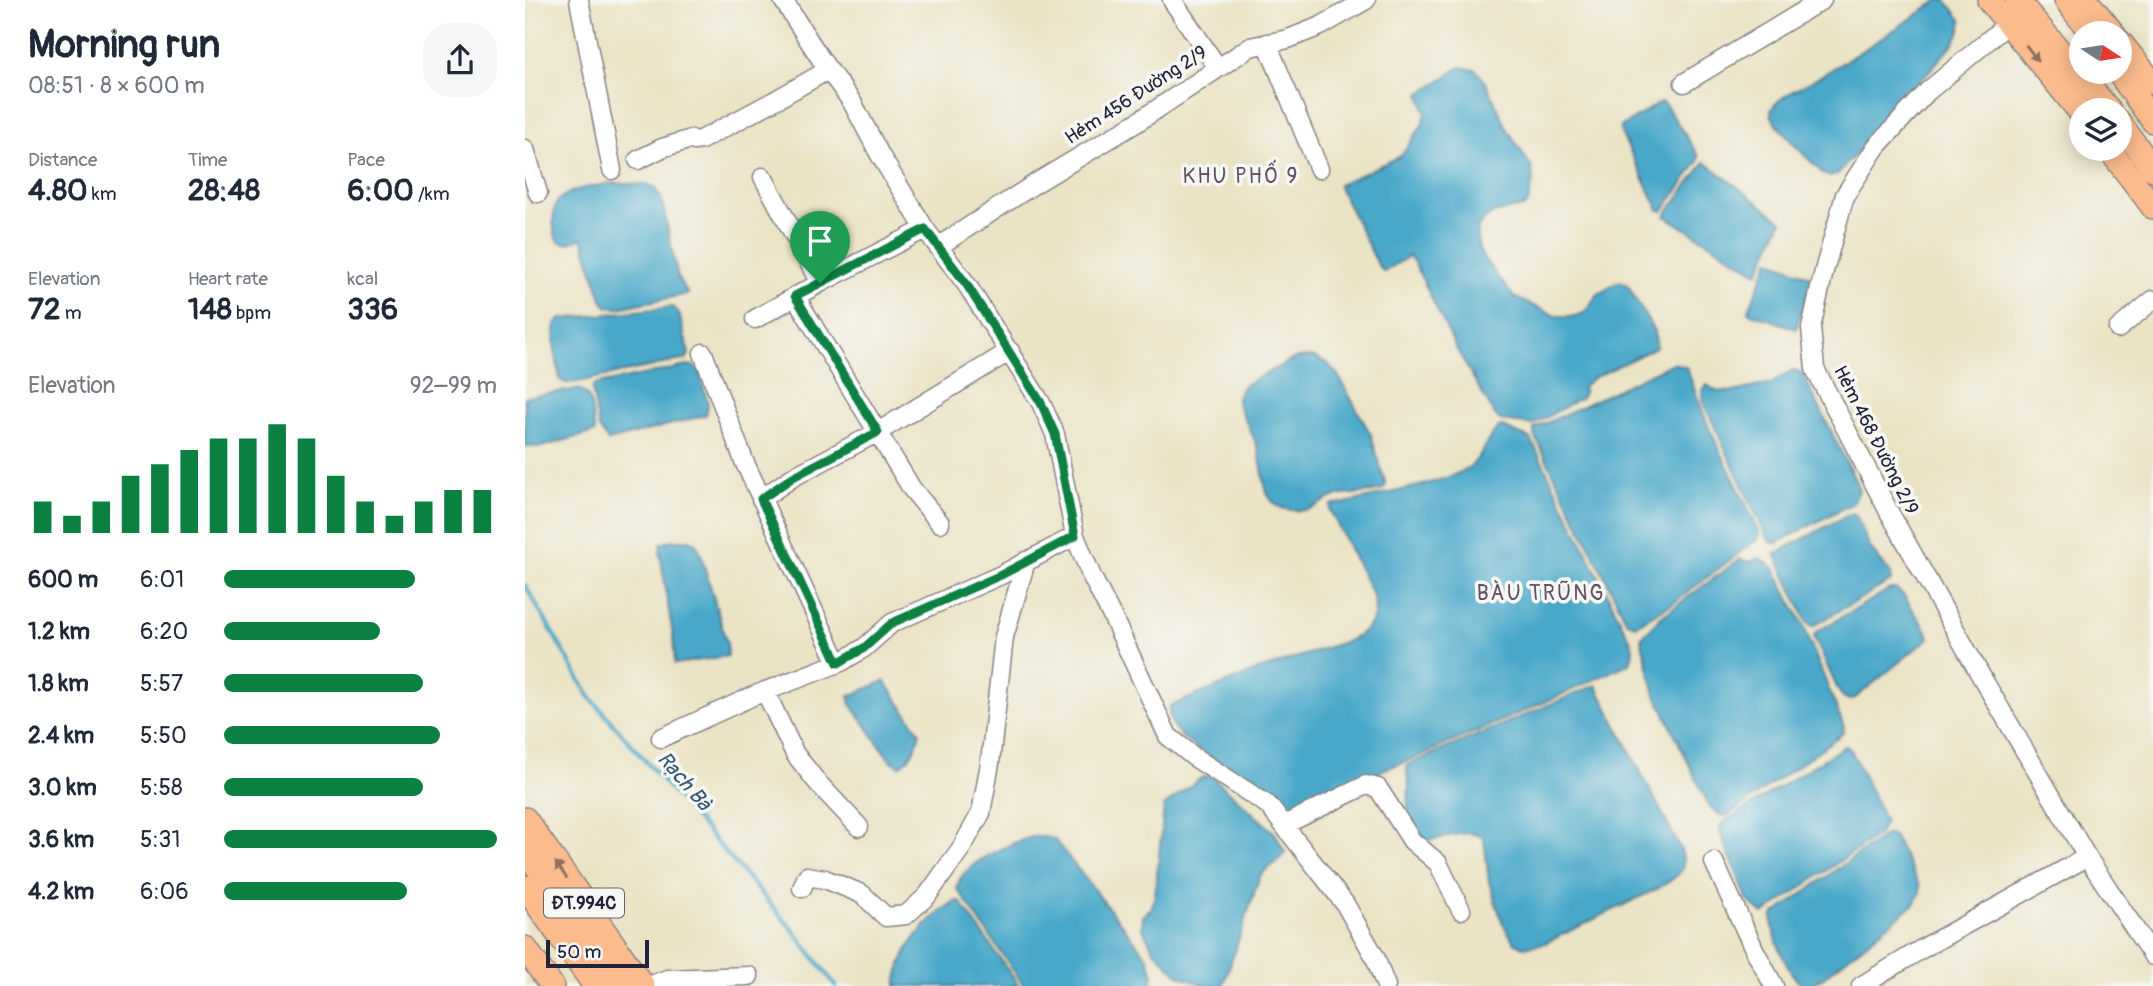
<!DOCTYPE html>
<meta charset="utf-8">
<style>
:root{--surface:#fff;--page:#f6f6f7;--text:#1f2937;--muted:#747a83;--accent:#0b8043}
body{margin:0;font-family:Pangolin,sans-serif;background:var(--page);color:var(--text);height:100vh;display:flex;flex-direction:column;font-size:26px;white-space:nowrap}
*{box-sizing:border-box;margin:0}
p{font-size:23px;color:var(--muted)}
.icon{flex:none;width:38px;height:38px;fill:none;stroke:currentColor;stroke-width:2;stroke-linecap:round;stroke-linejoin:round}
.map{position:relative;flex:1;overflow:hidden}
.side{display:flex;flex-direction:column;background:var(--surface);width:525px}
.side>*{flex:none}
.needle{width:46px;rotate:102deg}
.tools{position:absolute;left:1544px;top:21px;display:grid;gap:14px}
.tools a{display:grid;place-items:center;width:63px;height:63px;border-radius:50%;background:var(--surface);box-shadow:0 4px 18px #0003;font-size:35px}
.scale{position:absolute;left:21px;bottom:18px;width:103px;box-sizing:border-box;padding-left:7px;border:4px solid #22223b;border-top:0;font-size:19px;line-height:24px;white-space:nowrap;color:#22223b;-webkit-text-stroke:5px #f6f6f2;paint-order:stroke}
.pin{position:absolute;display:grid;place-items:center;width:60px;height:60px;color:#fff;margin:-72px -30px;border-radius:50% 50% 50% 0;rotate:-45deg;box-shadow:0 0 7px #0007}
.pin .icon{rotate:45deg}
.round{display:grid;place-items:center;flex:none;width:74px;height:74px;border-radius:28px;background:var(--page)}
.summary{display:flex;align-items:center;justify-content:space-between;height:119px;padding:0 28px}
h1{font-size:38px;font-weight:700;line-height:52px}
.metrics{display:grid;grid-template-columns:repeat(3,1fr);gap:10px;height:119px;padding:7px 28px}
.metrics div{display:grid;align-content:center}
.metrics b{font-size:30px;font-weight:700}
.metrics small{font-size:19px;font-weight:400}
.metrics p{font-size:19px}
.chart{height:196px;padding:14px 28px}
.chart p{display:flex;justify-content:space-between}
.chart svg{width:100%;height:126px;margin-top:7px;stroke:var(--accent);stroke-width:6}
ul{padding:0 28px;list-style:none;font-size:23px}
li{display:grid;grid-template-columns:112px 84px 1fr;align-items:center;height:52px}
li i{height:18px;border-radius:9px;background:var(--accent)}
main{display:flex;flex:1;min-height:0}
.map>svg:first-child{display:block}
.water{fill:#4aa8c9;stroke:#366582;stroke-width:2}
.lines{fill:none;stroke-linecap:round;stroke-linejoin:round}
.stream{stroke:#4aa8c9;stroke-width:4.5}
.minor-casing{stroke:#868280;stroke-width:21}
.major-casing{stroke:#868280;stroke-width:26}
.minor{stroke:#fff;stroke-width:18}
.major{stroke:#fbbb8c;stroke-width:23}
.oneway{fill:#8e6e64}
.route-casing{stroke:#fff;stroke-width:14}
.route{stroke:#0b8043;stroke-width:9}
.labels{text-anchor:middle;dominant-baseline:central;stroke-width:7;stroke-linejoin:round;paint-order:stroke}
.shield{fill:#f6f6f2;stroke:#626272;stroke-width:2}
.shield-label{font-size:18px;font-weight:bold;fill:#22223b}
.street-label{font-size:19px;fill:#22223b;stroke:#f6f6f2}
.neighbourhood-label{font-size:21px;letter-spacing:2px;fill:#625065;stroke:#f6f6f2}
.water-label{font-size:21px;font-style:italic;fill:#325874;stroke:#f6f6f2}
</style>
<main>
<section class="side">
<div class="summary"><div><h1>Morning run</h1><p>08:51 · 8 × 600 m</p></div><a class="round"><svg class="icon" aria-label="share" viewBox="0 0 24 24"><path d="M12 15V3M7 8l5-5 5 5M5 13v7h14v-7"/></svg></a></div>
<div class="metrics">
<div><p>Distance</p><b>4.80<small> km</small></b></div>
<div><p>Time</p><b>28:48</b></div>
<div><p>Pace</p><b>6:00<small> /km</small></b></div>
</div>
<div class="metrics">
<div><p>Elevation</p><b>72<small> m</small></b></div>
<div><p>Heart rate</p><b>148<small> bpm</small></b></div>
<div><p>kcal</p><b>336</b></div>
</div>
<div class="chart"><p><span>Elevation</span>92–99 m</p>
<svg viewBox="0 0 160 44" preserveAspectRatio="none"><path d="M5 44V33M15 44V38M25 44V33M35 44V24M45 44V20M55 44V15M65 44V11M75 44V11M85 44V6M95 44V11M105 44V24M115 44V33M125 44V38M135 44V33M145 44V29M155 44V29"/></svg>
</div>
<ul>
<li><b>600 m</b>6:01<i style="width:70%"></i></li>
<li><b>1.2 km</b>6:20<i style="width:57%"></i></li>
<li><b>1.8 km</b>5:57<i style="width:73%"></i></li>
<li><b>2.4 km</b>5:50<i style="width:79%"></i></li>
<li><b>3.0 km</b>5:58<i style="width:73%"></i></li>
<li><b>3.6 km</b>5:31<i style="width:100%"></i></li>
<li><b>4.2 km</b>6:06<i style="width:67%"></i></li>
</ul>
</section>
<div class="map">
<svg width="1628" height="986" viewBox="0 0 1628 986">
<rect width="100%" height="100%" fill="#f6f6f2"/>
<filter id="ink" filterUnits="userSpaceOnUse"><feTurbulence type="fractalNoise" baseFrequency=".0143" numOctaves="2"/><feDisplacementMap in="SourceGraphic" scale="14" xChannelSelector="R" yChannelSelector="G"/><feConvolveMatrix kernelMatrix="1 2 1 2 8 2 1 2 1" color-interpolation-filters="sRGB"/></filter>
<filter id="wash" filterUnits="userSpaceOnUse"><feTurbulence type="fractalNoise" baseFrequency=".00686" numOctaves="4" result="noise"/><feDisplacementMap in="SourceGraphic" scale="28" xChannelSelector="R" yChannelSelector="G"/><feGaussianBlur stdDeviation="1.57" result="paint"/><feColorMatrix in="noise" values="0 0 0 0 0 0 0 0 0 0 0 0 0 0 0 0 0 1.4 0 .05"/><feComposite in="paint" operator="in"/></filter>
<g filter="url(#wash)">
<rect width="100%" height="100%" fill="#ebe3c5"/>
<path class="water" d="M1414,0H1421L1437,21L1435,31L1429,43L1313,174L1305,177L1298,174C1288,163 1246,124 1246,113C1245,101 1278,86 1287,81C1331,56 1372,28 1414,0Z
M935,67L951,70L961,83L983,130L1007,168L1008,181L1003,203L998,207L971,212L962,217L953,227V245L957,256L989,297L1031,316H1050L1059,313L1072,295L1095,281L1102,284L1129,331L1132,347L1066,379L1058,387L1059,392L1057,397L1008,425L978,421L971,417L932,350L889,262L884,256L859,272L854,267L813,185L876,156L897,125L901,113L895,94Z
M1136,102L1140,104L1174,156L1173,162L1138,211L1134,210L1095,131L1096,127Z
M1180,162L1257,221L1233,273L1140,216Z
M88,183L124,185L129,187L136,197L153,278L163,294L93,308L83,307L78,302L57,238C51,240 41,246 35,242C26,236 27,207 34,200C48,187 70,186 88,183Z
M1244,260L1287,277L1271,329L1223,312Z
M148,307L154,313L164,354L161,359L47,383H40L35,380L29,344L30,324L36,319Z
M788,357L802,363L813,375L846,435L861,485L857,490C841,494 825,493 809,497C798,500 790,509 779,510C734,514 742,481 733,450C729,435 720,420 713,405L712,398L715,390L721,384L770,358Z
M1148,363L1161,367L1184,428L1234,531V538L1147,604L1111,625L1102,622L1009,434V429Z
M166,365L174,370L183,404L181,415L83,441L74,428L67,388L69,385Z
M1267,370L1273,371L1278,374L1331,482L1334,491L1328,503L1252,543L1245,542L1241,535L1178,402L1177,390L1182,385L1191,391L1208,392L1248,383Z
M53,389C70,394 66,417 70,432L16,447L0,446V397Z
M975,426L1006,439L1101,632C1108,643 1110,649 1105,663L1029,698L880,762L862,768L797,804L762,816C749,805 738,792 725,782C704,764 636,740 645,706L731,671L825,640C844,630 854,618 848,596L805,510L806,505L821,503C848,496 928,482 947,465C959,454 962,435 975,426Z
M1326,513L1331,515L1345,548L1366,574V581L1288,626L1283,624L1250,554Z
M148,540H164L170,542L175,551L202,644L203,656L150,664L148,636L135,553L136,544Z
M1235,558L1248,567L1277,622L1319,727L1318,733L1313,737L1202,816C1193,816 1189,811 1183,804L1129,691L1116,638L1136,617L1215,559L1223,562Z
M1365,589H1371L1378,595L1402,631L1404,638L1330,698L1324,700L1318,697L1313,690L1289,637L1291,632Z
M360,681L395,733C392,745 386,760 375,766L364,759L326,704L324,696Z
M1071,685L1156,850C1164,872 1151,877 1134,888L1020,943L999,947L989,942L978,924L964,882L959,838C937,825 918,843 894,840C877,812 883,817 884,787C884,779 881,773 882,765Z
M1320,746L1326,750L1360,821L1354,834L1238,914L1223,901L1195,832V827L1199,822Z
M684,776L690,779L750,833L760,852C754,863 743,866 735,876L698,986H681L653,975L628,949L617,927L618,916L627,907L630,894L639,806L676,778Z
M1364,834L1369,837L1395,886V893L1389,904L1300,976C1294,979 1286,986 1279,985C1266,983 1243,927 1248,915L1360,835Z
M512,836L529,839L623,958L628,975L626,986H499L432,888C435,863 490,841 512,836Z
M430,901H435L494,986H371C375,949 400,921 430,901Z"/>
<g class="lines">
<path class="stream" d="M0,585L64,696L268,930L311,986"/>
</g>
</g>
<g filter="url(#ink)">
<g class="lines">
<defs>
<path id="minor" d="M54,0L87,170
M258,0L297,61L327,102L355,155L400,229L442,285L516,403L530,434L550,536L567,577L589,620L643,736L669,757L743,805L820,904L850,957L861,986
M647,0L693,68
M1484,23L1402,92L1351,147L1320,195L1299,271L1286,328L1290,369L1363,510L1456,676L1562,857L1628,956
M742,43L794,169
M1159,83L1297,0
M0,149L13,193
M113,160L137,148L166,139L169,141L176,140L247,102L303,70
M238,177L295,283
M414,246L511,183L611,123L725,47L763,39L796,26L841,0
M270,296L387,489L415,523
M230,319L295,283L400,229
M1593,329L1628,300
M178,353L219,461L313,663
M236,499L268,477L353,432L485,351
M240,691L270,754L292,782L334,827
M136,738L228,696L316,662L339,648L367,623L476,575L550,536
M759,825L841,785L853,788L887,841L913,863L936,910
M1189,862L1230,951L1249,986
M277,888L282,876L300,879L337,894L361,917L381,915L402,896L437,847L456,813L465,763L479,637L501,561
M124,986L142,979L224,976
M1336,986L1400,947L1562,857"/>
<path id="major" d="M1464,0L1556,113
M1492,0L1584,110
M1541,0L1566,33
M1561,0L1588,33
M1594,41L1628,83
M1593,72L1628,121
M1594,122L1628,169
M1584,149L1628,207
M0,819L118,986
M0,850L96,986
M0,887L70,986
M0,948L27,986"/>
</defs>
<use href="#minor" class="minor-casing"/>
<use href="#major" class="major-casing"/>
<use href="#minor" class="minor"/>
<use href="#major" class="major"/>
</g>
<defs><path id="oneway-solid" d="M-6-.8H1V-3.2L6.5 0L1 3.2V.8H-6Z" transform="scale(1.75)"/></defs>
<g class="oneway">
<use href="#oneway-solid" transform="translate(1507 53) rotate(52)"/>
<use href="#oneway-solid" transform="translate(36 870) rotate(-125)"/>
</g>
</g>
<g class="lines" filter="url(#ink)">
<defs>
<path id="route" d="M400,229L442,285L516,403L530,434L550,536L476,575L367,623L339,648L313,663L236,499L268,477L353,432L270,296Z"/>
</defs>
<use href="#route" class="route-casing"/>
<use href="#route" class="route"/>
</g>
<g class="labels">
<rect class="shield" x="19" y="888.5" width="80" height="29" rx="5"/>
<g class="shield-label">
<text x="59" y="903">ĐT.994C</text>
</g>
<g class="street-label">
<text transform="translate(611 95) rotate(-33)">Hẻm 456 Đường 2/9</text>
<text transform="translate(1351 440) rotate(63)">Hẻm 468 Đường 2/9</text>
</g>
<g class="neighbourhood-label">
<text x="716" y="176">KHU PHỐ 9</text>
<text x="1016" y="593">BÀU TRŨNG</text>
</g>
<g class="water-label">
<text transform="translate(159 781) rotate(49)">Rạch Bà</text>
</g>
</g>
</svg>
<div class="tools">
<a><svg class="needle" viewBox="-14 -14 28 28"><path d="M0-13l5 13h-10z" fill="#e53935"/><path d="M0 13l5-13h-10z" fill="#747a83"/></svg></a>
<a><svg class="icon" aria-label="layers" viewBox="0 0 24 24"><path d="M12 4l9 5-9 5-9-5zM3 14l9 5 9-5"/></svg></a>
</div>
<div class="scale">50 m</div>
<div class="pin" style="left:295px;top:283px;background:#1e9e55"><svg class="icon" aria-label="arrive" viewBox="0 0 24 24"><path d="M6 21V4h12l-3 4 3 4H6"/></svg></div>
</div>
</main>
